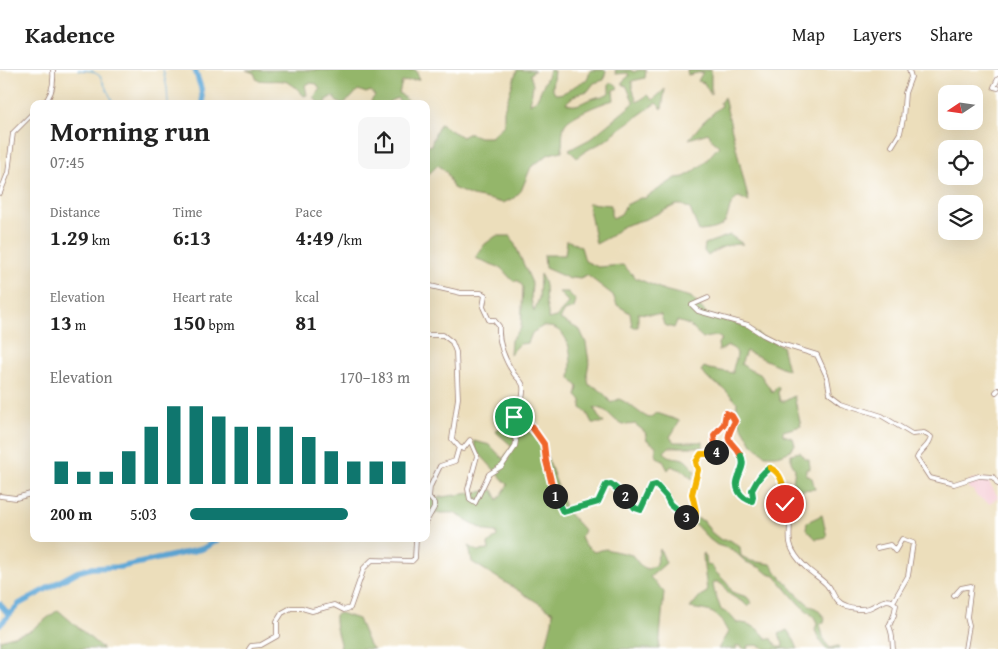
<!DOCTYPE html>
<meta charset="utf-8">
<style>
:root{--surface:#fff;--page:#f6f6f6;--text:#222;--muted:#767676;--line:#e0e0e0;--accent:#0f766e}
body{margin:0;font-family:"Gentium Book Plus",serif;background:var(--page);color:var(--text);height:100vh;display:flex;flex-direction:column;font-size:19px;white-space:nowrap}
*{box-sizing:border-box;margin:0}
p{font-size:16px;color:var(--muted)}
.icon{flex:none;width:28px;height:28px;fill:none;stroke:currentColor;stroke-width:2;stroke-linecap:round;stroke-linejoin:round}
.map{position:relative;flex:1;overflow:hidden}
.panel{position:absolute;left:30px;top:30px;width:400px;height:442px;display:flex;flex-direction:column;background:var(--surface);border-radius:10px;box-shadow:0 5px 20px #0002}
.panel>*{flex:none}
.needle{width:32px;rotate:257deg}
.fabs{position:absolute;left:938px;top:15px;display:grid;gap:10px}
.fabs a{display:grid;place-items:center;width:45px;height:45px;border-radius:10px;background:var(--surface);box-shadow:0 5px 20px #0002;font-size:25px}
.pin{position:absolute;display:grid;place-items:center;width:42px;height:42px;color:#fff;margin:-21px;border:2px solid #fff;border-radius:50%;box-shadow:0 1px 5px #0007}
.km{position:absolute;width:25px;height:25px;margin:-12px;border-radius:50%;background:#222;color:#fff;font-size:14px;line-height:25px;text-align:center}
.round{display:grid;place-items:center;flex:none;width:52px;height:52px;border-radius:10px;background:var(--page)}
.overview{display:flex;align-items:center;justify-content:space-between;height:85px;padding:0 20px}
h1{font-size:28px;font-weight:600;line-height:38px}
.figures{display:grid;grid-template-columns:repeat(3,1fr);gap:8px;height:85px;padding:5px 20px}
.figures div{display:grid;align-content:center}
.figures b{font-size:21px;font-weight:600}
.figures small{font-size:14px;font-weight:400}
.figures p{font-size:14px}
.chart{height:140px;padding:10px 20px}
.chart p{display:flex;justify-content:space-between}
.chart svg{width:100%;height:90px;margin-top:5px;stroke:var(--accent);stroke-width:6}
ul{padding:0 20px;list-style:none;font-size:16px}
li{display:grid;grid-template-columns:80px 60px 1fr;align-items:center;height:38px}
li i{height:12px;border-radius:6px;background:var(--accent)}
header{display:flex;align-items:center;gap:30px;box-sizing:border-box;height:70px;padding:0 25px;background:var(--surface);border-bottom:1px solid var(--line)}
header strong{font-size:24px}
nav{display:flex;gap:28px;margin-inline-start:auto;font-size:18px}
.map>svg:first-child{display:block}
.built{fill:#f6cfd7}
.forest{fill:#94b66b;stroke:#6f6a4b}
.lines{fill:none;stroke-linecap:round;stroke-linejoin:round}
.stream{stroke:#60a9d8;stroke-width:1}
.river{stroke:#60a9d8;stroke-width:5.5}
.minor-casing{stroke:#9b7e73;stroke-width:5.5}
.minor{stroke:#fff;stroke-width:4}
.split-1-casing{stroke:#fff;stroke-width:10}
.split-2-casing{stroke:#fff;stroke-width:10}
.split-3-casing{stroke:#fff;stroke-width:10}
.split-4-casing{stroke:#fff;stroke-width:10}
.split-5-casing{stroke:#fff;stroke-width:10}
.split-6-casing{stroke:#fff;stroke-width:10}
.split-7-casing{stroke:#fff;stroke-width:10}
.split-1{stroke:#f0652b;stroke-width:6}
.split-2{stroke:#22a559;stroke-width:6}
.split-3{stroke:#22a559;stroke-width:6}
.split-4{stroke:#f5b400;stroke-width:6}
.split-5{stroke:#f0652b;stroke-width:6}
.split-6{stroke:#22a559;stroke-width:6}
.split-7{stroke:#f5b400;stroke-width:6}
</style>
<header>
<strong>Kadence</strong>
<nav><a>Map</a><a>Layers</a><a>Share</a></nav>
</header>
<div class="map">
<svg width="998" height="579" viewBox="0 0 998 579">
<rect width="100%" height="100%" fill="#fff"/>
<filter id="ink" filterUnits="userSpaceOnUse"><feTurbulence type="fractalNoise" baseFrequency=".02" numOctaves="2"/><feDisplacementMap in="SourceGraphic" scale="10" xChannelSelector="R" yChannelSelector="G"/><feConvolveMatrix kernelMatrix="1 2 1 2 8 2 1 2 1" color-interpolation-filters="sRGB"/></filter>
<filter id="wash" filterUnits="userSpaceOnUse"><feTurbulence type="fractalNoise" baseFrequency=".0096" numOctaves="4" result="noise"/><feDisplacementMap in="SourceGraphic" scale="20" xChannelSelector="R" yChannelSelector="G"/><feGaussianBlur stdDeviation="1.12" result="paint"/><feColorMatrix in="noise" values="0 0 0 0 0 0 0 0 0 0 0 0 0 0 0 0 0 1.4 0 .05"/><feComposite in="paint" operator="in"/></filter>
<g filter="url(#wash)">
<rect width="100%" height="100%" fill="#ecdebb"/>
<path class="built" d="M981,409H987L998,427L990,434L977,427L973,420L968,418L970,410Z"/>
<path class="forest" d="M246,0H416L419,9L402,12L399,23L412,34H402L397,28L390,31L388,34H373L371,30L375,26L371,21L366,23L358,20L351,28L343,34L337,32L333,26L327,29L326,34H319L314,27L320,20L317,14L310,13L305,15L307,25L304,26C285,4 281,13 257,10L254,3Z
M517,0H535L530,4L533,15L530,34L537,29L550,0L554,1L552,18L555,24C567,25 575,13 586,11L591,0H606L604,10L594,13L588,21C577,24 575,24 566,33C576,39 583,31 593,28C600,26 602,27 609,23V14L614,13L618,18L613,21L614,30C604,32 572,45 566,53C561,58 563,74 562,81L549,84L531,97L521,121L514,128L503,133L488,129L472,126L453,118L447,103L438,95L430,103H426V77L431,75L435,64L440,54L462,67L469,63L479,67H491L504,55V40Z
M615,0H630L634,2L638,0H646L645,8L632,11V17L637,32L648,25L653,30L665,19L662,39L656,33L614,63C604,75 587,77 577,88L569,80L590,69L634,33L626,15L624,16L622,12L629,6L628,3L616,4Z
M687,0H711V25L704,13L698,11L703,2L688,5Z
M724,27L749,132L739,127C719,140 740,159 699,161L690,139L682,135H676L646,149L623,156L611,166L596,174L588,133L611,135V145L613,148L621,144L626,135L640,128H645L676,108L684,107L693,102L703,94L719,76L713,71L708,63L689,69L703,52L721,36L720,33Z
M730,165L743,174C728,174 719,177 708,186L704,181L705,174Z
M496,166H511L532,213L531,229L534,242L539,228L540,204C548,216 544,220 546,233C547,239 549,242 548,249L556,247L569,233L559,222H568L576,231L574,238L565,241L560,249L580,260L586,273L589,292L587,304L589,315C600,317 605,325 611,333L619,329C631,334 638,343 649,348L657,343L680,351L670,367L674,372H703V377H669L664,382C672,390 674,386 683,389C687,391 692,397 695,401L692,409L682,400L671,396L668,400L663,391L656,386V376L647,370L645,362L635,354C611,359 613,337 594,338L598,346L604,353H592L587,343L581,338V330L576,326L578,317L570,308C572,292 572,265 554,258C551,257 546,257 543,256L532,263L528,273L520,274L510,284L511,270L521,258L523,217L519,211H513L501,198L475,188L485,174Z
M567,170L581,177L585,191L598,197L623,195L636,208L664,220L691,227L708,245L747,257L762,267L782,276L788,300L746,281L741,294L750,300L760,304L773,323L777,316L779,318L778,323L780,331H785L794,326L801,356L783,361V365L793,368L795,375L788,382L781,385H765L752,374L736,346L737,332L723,318L708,309L701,301L704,297L709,299L733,303C732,291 745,282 728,276L719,281L718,273L722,269L717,266L703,268L689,255L677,251L674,258L664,255L661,245L638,243V257H632L630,243L617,235L613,225L587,205L580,208L573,207L570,209L545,198L544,185H565Z
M512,352L513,366L519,367L528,361L542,372L566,440L584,460L581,467L584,474L594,482L605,479L632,485L640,495L647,499L655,496L660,479L666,493L650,507L664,522L659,579H545L552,552L553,542L472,492L469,476L478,481L489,480L488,474L497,466L496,462L486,461L454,443H426V429L493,420L498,430L508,415L476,380L474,371L490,375L503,389L512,376L495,361L504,355Z
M800,382L805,389H809L810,399H806V405L812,408L815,419L801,420L804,430L789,424L797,418L793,413L795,399L791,392V384Z
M822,445L827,467L816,469L806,459L807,452Z
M691,446L704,451L711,462L721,470H730L740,477L741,486L751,491L771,494L777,503L797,524L808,534L817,539L825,548L824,552L820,554L824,571L830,578L838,576L839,579H826L820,572L815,560L817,553L814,547L799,534L775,506L768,504L761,498L746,492L733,480L717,475L709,469L693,452Z
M703,483L706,487L707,494L712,496C715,505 727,509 732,522L747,527L752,533L748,537L744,533L729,524L724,516L718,512H713C713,522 718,530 721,540L728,543L737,553C749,552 760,559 767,569H772L776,575L782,578L783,574L779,564L787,560L794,570L798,579H765C759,574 755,575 747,576L748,579H745L740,576H735L737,579H718L728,562C716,540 713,542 690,538L700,526L707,522C706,508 703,496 703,483Z
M58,540L103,579H0V570L30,561Z
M340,543L358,549L369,575L374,579H341C339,567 334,557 335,545Z"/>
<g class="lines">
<path class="stream" d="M78,0L92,1L100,6L114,34
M163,0L167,18L168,34"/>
<path class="river" d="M195,0L201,18L203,34
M0,534L9,545
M0,555L19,534L77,502L91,498L121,497L202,479L220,469"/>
</g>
</g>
<g filter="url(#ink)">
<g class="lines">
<defs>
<path id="minor" d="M998,9L994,17L998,18
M43,34C53,25 54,12 53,0
M892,76L900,63L903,49L905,23L911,7L909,0
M0,123L8,103L13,63L34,42
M426,215L461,223H481L485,225L483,237L489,250H494L499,256C498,273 505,290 514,304C517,308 522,311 523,316C525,326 518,337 520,347H514L510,354L516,371L515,377L502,396L489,404L475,433L470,430L468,419L477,386L470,370L463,379L459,377
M708,228L692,235L698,241L748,255L763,265L781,274L817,285L827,307L830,324L842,333L882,346L912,364L924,363L931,367C930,376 920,380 917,388L930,408L954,414L979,406L993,407L998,414
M426,265H443L452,272L456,282L458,328L452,369L459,377L455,391L440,396L430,417L429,427L434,433V438L426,452
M996,322L998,320
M520,347L527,349L544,374L550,406L556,427L563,441L598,432L606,415L611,414L628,429L635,439L641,440L652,416L654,415C662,418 666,427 670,433C675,441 686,448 695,451C698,441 691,433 692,423C693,411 700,405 696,392L701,384H712L716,382L714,365L724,354L726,343L732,346L735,351L728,365V371C733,376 741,382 743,389C746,402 729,408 739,423C743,427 747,430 752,431L753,427L752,420C756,412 762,402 770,398C785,404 783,422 785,435C786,438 788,442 789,446C792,461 785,471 796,486C801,493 808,500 815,505C819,508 823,511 827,515C833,523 834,534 846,537C852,539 863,540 869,538C878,535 888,524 896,535L894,545L889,556C893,564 892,570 893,579
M0,426L16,428L34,423
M877,478L890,475L895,481L902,469L913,473L908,506L893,532
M954,526L961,518L971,516L967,547L969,555L965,579
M249,579L251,576L261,575L277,566V551L282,543L291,538H302L312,541L334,535L344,540L350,538L364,498L372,490L412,491L415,488L416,469"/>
</defs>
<use href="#minor" class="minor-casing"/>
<use href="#minor" class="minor"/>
</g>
</g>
<g class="lines" filter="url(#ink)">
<defs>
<path id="split-1" d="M514,347H520L527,350L544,374L546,391L555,426"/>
<path id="split-2" d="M555,426L563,442L598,432L606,415L611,414L625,426"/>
<path id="split-3" d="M625,426L635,438L641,440L652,416L656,415L666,426L670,434L686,447"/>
<path id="split-4" d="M686,447L695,451L696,441L692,424L698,400L696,392L701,384H712L716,382"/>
<path id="split-5" d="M716,382L714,365L724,354L726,343L732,346L735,351C722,376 731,367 741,386"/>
<path id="split-6" d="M741,386C748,399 731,409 739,422C742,427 746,430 752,431L753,427L752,420C756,412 762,402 770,398"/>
<path id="split-7" d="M770,398C783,403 785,422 785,434"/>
</defs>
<use href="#split-1" class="split-1-casing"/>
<use href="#split-2" class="split-2-casing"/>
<use href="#split-3" class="split-3-casing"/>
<use href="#split-4" class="split-4-casing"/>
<use href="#split-5" class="split-5-casing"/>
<use href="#split-6" class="split-6-casing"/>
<use href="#split-7" class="split-7-casing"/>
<use href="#split-1" class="split-1"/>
<use href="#split-2" class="split-2"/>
<use href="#split-3" class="split-3"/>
<use href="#split-4" class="split-4"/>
<use href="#split-5" class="split-5"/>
<use href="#split-6" class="split-6"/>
<use href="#split-7" class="split-7"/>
</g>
</svg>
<div class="fabs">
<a><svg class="needle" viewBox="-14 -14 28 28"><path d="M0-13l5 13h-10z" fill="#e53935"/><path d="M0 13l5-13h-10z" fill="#767676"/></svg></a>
<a><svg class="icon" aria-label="locate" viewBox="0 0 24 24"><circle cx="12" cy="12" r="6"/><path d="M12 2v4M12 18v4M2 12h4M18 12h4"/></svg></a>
<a><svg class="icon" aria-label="layers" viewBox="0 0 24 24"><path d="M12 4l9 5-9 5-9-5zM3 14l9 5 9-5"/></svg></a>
</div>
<div class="pin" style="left:514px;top:347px;background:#1e9e55"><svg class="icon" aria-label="arrive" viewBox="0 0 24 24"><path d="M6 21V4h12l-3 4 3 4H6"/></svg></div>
<div class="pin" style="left:785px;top:434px;background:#d93025"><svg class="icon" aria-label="check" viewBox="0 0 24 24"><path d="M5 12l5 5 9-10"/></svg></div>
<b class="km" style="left:555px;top:426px">1</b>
<b class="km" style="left:625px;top:426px">2</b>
<b class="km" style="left:686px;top:447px">3</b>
<b class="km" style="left:716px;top:382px">4</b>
<section class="panel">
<div class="overview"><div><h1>Morning run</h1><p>07:45</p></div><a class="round"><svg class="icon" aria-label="share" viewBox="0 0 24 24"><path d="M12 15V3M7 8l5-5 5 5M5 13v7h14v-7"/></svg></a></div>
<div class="figures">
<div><p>Distance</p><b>1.29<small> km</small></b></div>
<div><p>Time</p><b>6:13</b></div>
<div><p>Pace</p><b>4:49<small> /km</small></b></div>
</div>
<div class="figures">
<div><p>Elevation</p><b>13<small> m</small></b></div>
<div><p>Heart rate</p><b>150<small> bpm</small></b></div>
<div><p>kcal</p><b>81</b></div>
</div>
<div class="chart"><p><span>Elevation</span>170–183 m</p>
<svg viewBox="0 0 160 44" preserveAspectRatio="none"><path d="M5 44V33M15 44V38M25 44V38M35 44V28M45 44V16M55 44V6M65 44V6M75 44V11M85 44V16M95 44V16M105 44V16M115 44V21M125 44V28M135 44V33M145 44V33M155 44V33"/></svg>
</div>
<ul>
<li><b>200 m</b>5:03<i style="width:72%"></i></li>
</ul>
</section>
</div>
